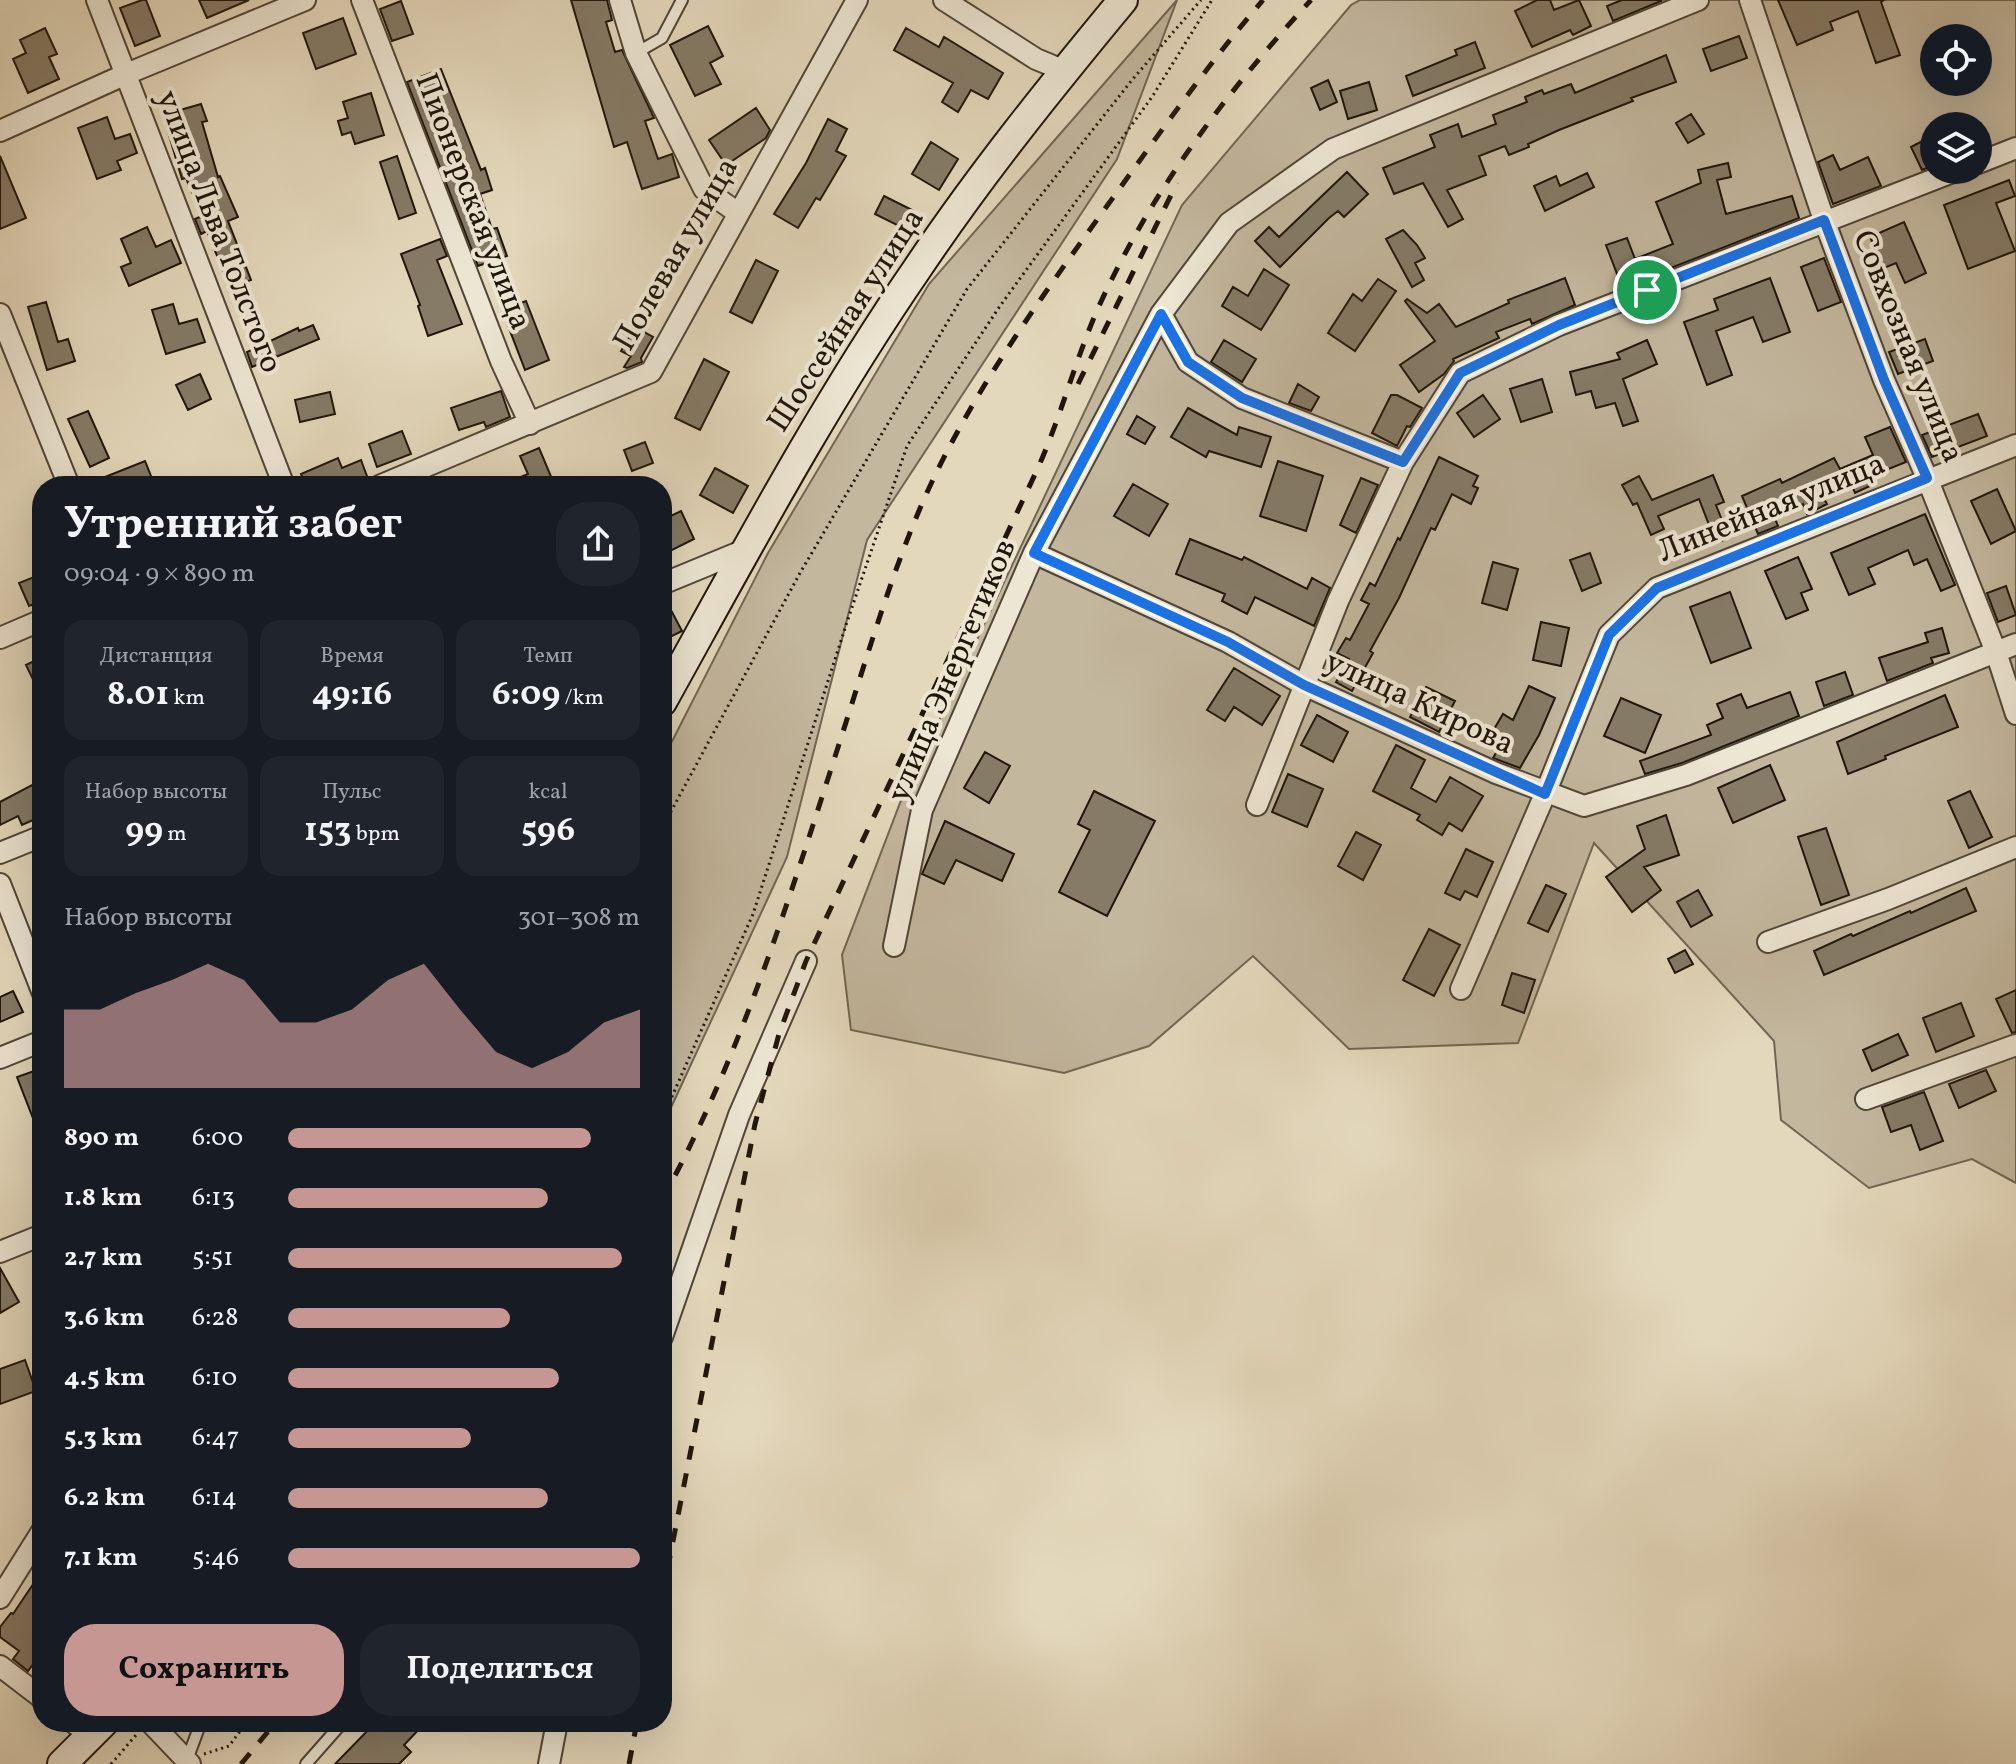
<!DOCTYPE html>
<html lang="ru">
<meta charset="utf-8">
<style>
:root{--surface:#171b24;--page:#20242c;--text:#f1f3f6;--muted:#9ea1a6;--accent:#c59692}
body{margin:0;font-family:Vollkorn,serif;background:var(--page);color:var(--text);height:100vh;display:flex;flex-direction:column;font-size:30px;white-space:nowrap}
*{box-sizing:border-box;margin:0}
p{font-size:26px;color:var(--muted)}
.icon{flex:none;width:44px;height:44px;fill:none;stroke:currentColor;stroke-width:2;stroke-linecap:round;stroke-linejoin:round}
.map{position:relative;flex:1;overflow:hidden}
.panel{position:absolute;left:32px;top:476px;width:640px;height:1256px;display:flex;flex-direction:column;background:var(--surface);border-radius:32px;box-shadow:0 8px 32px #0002}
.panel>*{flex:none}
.fabs{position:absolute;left:1920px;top:24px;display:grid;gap:16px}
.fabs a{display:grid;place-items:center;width:72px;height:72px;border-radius:50%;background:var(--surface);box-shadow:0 8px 32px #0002;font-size:40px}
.pin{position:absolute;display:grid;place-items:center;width:68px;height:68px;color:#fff;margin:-34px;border:4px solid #fff;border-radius:50%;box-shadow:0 2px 8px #0007}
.round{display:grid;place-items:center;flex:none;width:84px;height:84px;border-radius:32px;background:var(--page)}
.headline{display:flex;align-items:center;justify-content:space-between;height:136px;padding:0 32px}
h1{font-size:44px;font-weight:700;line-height:60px}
.metrics{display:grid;grid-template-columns:repeat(3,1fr);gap:12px;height:136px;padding:8px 32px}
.metrics div{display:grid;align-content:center;border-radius:20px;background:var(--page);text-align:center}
.metrics b{font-size:34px;font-weight:700}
.metrics small{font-size:22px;font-weight:400}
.metrics p{font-size:22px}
.chart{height:224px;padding:16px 32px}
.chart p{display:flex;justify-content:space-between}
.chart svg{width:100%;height:144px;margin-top:8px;fill:var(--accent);opacity:.7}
.primary-button{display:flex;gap:16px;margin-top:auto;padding:16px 32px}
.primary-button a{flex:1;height:92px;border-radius:32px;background:var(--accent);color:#111;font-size:32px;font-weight:700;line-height:92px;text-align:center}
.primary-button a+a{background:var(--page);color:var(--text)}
ul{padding:0 32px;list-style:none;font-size:26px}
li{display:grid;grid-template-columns:128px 96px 1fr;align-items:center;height:60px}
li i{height:20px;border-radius:10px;background:var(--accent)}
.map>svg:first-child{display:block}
.green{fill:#c3b79e;stroke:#716654;stroke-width:2;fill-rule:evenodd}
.building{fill:#857b67;stroke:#1f160b;stroke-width:2}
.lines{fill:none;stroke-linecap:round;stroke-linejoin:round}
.service-casing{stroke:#504637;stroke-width:14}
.minor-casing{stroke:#504637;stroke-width:24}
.secondary-casing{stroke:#1f160b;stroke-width:32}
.path{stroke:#1f160b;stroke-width:3;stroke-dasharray:2 4;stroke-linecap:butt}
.service{stroke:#ede6d3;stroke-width:10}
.minor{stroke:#ede6d3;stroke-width:20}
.secondary{stroke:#ede6d3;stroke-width:28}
.rail{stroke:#1f160b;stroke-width:5;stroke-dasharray:14 14;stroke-linecap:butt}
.route-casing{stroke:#fff;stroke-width:16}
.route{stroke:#1a73e8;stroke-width:10}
.labels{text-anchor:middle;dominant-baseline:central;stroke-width:8;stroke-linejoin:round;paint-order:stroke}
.street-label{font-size:32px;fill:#1f160b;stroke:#ede6d3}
</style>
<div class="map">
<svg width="2016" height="1764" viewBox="0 0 2016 1764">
<rect width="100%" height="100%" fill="#e4d8bc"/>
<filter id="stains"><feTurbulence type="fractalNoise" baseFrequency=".0025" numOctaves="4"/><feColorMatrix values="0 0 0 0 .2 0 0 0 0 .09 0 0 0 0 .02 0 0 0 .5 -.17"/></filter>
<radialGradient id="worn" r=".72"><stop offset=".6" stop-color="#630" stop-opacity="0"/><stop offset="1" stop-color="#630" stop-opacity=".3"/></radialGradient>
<path class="green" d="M1177,0L1117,159L867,540L787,857L662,1127V761L768,553L929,284Z
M1360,0H2016V1183L1972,1159L1869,1188L1781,1120L1774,1041L1594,843L1518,1043L1349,1049L1253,956L1149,1046L1064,1073L851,1030L842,955L900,803L1182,205L1351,5ZM1934,38H1978V82H1934ZM1934,126H1978V170H1934Z"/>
<path class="building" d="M142,0H146L160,36L135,46L120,8Z
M199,0H249L207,18Z
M571,0H607L612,20L606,22L615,52L622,50L654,118L645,121L658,159L672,154L679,177L642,189L627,142L614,147Z
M1537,0H1550L1554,10L1579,0L1591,26L1573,35L1570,30L1532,47L1515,11Z
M1622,0H1661V1L1613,21L1607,6Z
M1778,0H1884L1881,2L1900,55L1876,63L1858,11L1830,22L1833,30L1797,45Z
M401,1L413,34L392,41L380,9Z
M343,18L356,54L316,69L303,33Z
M708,26L723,56L710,63L721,84L695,96L670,45Z
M45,28L57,54L49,57L59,79L28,93L13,59L26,53L20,40Z
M906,28L939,47L944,37L1003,73L988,99L971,90L958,112L942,102L953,83L894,50Z
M1739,36L1747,58L1711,71L1703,49Z
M1475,42L1485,68L1413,96L1406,76L1457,55L1455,50Z
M1666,55L1676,82L1631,98L1633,101L1559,130L1528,144L1529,147L1509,155L1505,146L1479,156L1486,175L1447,190L1463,219L1448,227L1423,183L1394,194L1383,168L1435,147L1430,135L1458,124L1462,137L1496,124L1493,115L1527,102L1525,97L1542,90L1544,94L1571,84L1575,93Z
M441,69L481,170L485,168L492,190L480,194L492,229L497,228L507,256L478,266L407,82Z
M1328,80L1337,102L1320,110L1311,88Z
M1369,82L1377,110L1348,119L1340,91Z
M371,93L384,135L355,144L351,132L342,135L338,121L348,118L343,102Z
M201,104L207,121L202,122L218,177L220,176L238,217L228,221L251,280L230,288L207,231L201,234L195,219L202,216L186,178L182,179L163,115Z
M756,108L770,130L766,138L726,165L709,140Z
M1691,114L1704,134L1688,143L1676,123Z
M107,117L115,139L130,134L137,153L117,161L121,170L97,179L78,128Z
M828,119L847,129L836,151L846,156L820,200L816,198L798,228L774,214L806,163Z
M1934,135V165L1922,170L1911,147Z
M931,142L958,159L939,190L912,174Z
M1833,155L1840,170L1868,157L1881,186L1833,204L1818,162Z
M0,156L26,218L0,229Z
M397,156L416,213L399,219L380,162Z
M1728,163L1731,177L1717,180L1726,214L1792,196L1799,218L1622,287L1606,245L1627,238L1635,259L1673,244L1656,202L1701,183L1698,170Z
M1347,172L1368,194L1344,217L1338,211L1329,218L1280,267L1255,241L1269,227L1279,237Z
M1587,173L1594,187L1545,211L1534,186L1556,176L1560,186Z
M2009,180L2015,196L1996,203L2015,251L1968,269L1944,205Z
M884,196L914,211L905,229L875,214Z
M1904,222L1926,273L1905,283L1896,263L1884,268L1870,237Z
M147,227L156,247L171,240L181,263L129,286L121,267L131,263L121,239Z
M1403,230L1417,245L1425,258L1415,263L1424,280L1412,287L1386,239Z
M440,239L447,256L437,260L462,324L428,336L418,306L420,305L401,254Z
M1824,258L1841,302L1818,311L1801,267Z
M756,260L778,271L752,323L730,312Z
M1264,269L1289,285L1261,330L1222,306L1233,287L1248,296Z
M1565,278L1575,305L1532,324L1530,319L1496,332L1499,338L1453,359L1454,361L1444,374L1419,392L1400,365L1435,341L1405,301L1407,299L1427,313L1439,304L1456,327L1509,303L1508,300Z
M1770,278L1790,332L1763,342L1753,317L1716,331L1732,375L1707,385L1684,322L1718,310L1714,299Z
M1378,279L1396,291L1355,351L1328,333L1353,294L1362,301Z
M526,301L549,360L525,370L502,310Z
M46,302L58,342L68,339L75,361L47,370L28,307Z
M173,304L179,324L197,319L205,342L166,354L152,310Z
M313,325L319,339L252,367L247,352L298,328L299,331Z
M635,327L653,337L641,358L642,362L627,368L624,367L631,356L621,351Z
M1925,339L1933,361L1898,374L1889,352Z
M1224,340L1256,359L1242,382L1211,362Z
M1647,340L1657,364L1623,379L1638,421L1623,426L1615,403L1596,408L1591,391L1576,395L1570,372L1620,359L1617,353Z
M704,359L729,372L700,430L675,418Z
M200,374L211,399L188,410L176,385Z
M1542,379L1552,412L1521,422L1510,389Z
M1298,384L1319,397L1311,411L1289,403Z
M501,391L510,417L486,427L484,422L459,430L451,408Z
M330,392L335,414L300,422L295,400Z
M1391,395H1397L1422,408L1410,427L1407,426L1397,446L1372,433Z
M1483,395L1500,419L1474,437L1457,413Z
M1188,408L1237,435L1239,427L1271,437L1261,467L1209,451L1206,457L1171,437Z
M88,411L109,458L90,467L68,419Z
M1978,414L1987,436L1932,457L1922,435Z
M1137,416L1155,427L1145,444L1127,434Z
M1890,427L1906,462L1871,476L1874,484L1855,493L1851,483L1823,497L1827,504L1807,514L1803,504L1774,516L1778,526L1758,534L1742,496L1780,479L1782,483L1834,458L1840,469L1873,455L1865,437Z
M402,431L411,454L377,467L369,444Z
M645,442L653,463L632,471L624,450Z
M539,448L555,486H499L528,474L520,456Z
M1439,457L1478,476L1473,486L1478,488L1471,504L1452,494L1435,530L1431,528L1399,598L1370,651L1373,653L1352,691L1336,682L1349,659L1337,653L1346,638L1350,640L1369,604L1361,600L1370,583L1375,586L1398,538L1400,540Z
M338,458L342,468L361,460L368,479L367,483L359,486H306L301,474Z
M145,461L155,486H85V485Z
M1278,461L1323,476L1306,531L1260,516Z
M715,468L748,486L733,513L700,495Z
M1713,475L1724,502L1716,505L1729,538L1716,543L1699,499L1658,516L1664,529L1651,535L1637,503L1633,505L1622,485L1639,476L1652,500Z
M1361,478L1378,485L1356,533L1340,525Z
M1133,484L1168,504L1149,536L1114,516Z
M1997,489L2016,531L1991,544L1971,501Z
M681,511L694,539L662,555V520Z
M1925,514L1955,585L1941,591L1927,559L1914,565L1908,550L1868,568L1875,584L1849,595L1831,553Z
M1190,539L1242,560L1244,557L1307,589L1312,578L1330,588L1314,626L1255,597L1247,614L1222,601L1225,594L1176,574Z
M1590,553L1601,583L1582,591L1570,560Z
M1798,557L1812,589L1801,593L1808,610L1786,619L1765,571Z
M1493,562L1518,569L1507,610L1482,603Z
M42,574V601L29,606L19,583Z
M2006,586L2016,615L1998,622L1987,593Z
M1730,592L1751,648L1711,663L1690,607Z
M672,612L682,631L662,641V618Z
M1541,622L1569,628L1561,666L1533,660Z
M1942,628L1949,653L1931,658L1933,663L1887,681L1879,658L1928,642L1925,633Z
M42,657V698L26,665Z
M1234,668L1280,696L1262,725L1234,707L1225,721L1207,710Z
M1845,672L1853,695L1824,706L1816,682Z
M1529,686L1555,698L1539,735L1520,768L1493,758L1502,743L1490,736L1503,714L1513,720Z
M1426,687L1455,701L1439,732L1410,717Z
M1790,692L1799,716L1682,763L1645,774L1640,761L1711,735L1707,725L1723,718L1717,704L1741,694L1747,708Z
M1945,695L1958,727L1885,756L1886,759L1848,774L1837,742Z
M1621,698L1661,715L1645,753L1604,736Z
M1317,715L1348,732L1333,762L1301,745Z
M1396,745L1425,760L1411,788L1436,802L1450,777L1483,796L1462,831L1449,823L1442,835L1417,820L1420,815L1373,791Z
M985,752L1010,766L989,803L964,788Z
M1770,765L1785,800L1733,823L1718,788Z
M1288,774L1323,789L1307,827L1272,812Z
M32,785L42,805V816L22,825L18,816L0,825V802Z
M1094,791L1155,821L1107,916L1059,892L1090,830L1078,824Z
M1970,791L1992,837L1969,848L1948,801Z
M1666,815L1679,855L1644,867L1661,890L1632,912L1606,877L1645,849L1637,826Z
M945,821L1014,854L1002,881L956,860L944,884L922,874Z
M1826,828L1849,895L1821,905L1798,837Z
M1356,832L1381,845L1363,880L1338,866Z
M1466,849L1493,862L1477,897L1465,891L1460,900L1445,893Z
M1546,885L1566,894L1548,932L1528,923Z
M1966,888L1976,911L1824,975L1814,951L1851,934L1853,936L1910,911L1911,913Z
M1698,890L1712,915L1691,927L1677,902Z
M1429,929L1460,945L1434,996L1403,980Z
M1685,950L1693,964L1675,973L1668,959Z
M1512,973L1535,980L1524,1013L1502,1005Z
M2016,990V1032L2012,1033L1996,999Z
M13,991L23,1012L0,1022V997Z
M1961,1003L1974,1036L1936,1052L1923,1018Z
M1898,1034L1908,1055L1872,1071L1863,1050Z
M1986,1070L1996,1091L1959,1108L1949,1084Z
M34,1071L42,1092L41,1139L17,1077Z
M1924,1092L1943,1141L1920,1150L1911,1125L1891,1132L1882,1107Z
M0,1268L19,1302L0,1313Z
M25,1360L36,1391L0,1404V1369Z
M42,1571V1652L28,1671L13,1659L19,1651L0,1637V1627L11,1613L13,1614Z
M376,1722H426L404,1745L411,1752L399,1764H335Z"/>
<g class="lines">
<defs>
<path id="service" d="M636,53L662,38L682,0
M187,1760L201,1722
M306,1764L343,1722"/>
<path id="minor" d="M97,0L284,486
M362,0L501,361L530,424
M620,0L636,53L704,189L738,213
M944,0L1036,59L1065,71
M1750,0L1824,220L1884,380L1927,478L1996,652L2016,714
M0,131L124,75L305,0
M1978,163L2016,148
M0,314L69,486
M1161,314L1188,362L1242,398L1403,462
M379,486L651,372L857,0
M1034,553L1228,642L1304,685L1496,773L1584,806L1686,775L2016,644
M662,584L747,549
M0,638L42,620
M1257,805L1338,601L1403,462L1460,373L1559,325L1958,170
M0,853L42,836
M0,884L42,991
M1768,942L1888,899L2016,847
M894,946L922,810L1034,553L1161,314L1229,223L1333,149L1698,0
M1461,989L1545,794L1609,635L1657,588L2016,445
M0,1058L42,1041
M1866,1099L2016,1045
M0,1252L42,1235
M662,1337L739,1115L806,961
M0,1598L42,1531
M0,1666L42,1698
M73,1722L91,1736
M150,1722L190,1764
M549,1764L557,1722"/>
<path id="secondary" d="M662,702C743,556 822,407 917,269C980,175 1051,87 1123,0
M62,1764L104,1722"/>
</defs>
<use href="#service" class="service-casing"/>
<use href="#minor" class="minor-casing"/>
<use href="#secondary" class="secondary-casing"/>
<path class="path" d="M662,828L800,573L967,289L1132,80L1201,0
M662,1119L753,914L847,622L907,446L1000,306L1152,97L1212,0
M204,1754L229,1746L247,1722
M111,1764L137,1734"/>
<use href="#service" class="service"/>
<use href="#minor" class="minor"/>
<use href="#secondary" class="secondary"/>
<path class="rail" d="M1078,384L1177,183
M662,1200C742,1054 790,896 841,738C866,660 889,581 921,506C966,402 1033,309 1099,217C1152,144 1204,69 1263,0
M662,1597L755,1124L779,1034L806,961C883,797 960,634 1037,470C1061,417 1075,360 1099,306C1152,190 1225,94 1311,0
M241,1764L276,1722
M629,1764L637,1722"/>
</g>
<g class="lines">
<defs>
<path id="route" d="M1824,220L1884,380L1927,478L1657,588L1609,635L1545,794L1304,685L1228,642L1034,553L1161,314L1188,362L1242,398L1403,462L1460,373L1559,325Z"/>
</defs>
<use href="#route" class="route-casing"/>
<use href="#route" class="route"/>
</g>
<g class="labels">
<g class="street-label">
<text transform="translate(472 202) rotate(69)">Пионерская улица</text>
<text transform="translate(218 232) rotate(69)">улица Льва Толстого</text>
<text transform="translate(677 255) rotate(-60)">Полевая улица</text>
<text transform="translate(847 321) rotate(-57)">Шоссейная улица</text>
<text transform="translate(1907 347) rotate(68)">Совхозная улица</text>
<text transform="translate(1772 509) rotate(-22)">Линейная улица</text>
<text transform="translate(953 671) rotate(-67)">улица Энергетиков</text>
<text transform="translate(1419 704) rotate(25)">улица Кирова</text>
</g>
</g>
<rect width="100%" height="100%" filter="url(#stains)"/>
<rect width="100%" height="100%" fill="url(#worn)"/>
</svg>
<div class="fabs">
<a><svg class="icon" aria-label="locate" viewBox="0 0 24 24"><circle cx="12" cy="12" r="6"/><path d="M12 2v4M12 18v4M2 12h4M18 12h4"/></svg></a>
<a><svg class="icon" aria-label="layers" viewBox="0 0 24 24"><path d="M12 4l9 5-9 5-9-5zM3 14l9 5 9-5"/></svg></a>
</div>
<div class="pin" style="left:1647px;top:290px;background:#1e9e55"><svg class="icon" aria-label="arrive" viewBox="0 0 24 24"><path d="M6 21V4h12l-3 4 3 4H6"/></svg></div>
<section class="panel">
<div class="headline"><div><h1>Утренний забег</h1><p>09:04 · 9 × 890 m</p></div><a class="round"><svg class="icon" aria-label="share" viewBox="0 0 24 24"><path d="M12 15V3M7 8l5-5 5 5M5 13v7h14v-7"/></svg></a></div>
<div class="metrics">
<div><p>Дистанция</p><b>8.01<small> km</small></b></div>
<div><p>Время</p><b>49:16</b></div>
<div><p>Темп</p><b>6:09<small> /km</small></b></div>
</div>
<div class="metrics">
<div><p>Набор высоты</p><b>99<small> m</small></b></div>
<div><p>Пульс</p><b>153<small> bpm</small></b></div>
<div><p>kcal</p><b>596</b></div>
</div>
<div class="chart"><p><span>Набор высоты</span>301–308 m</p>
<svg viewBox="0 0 160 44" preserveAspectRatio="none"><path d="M0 44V20L10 20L20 15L30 11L40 6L50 11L60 24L70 24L80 20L90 11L100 6L110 20L120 33L130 38L140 33L150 24L160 20V44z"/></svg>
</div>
<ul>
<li><b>890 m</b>6:00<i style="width:86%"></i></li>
<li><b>1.8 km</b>6:13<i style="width:74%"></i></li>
<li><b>2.7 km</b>5:51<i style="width:95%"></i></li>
<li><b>3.6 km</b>6:28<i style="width:63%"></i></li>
<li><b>4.5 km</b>6:10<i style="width:77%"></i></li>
<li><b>5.3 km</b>6:47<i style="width:52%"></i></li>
<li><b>6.2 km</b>6:14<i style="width:74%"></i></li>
<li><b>7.1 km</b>5:46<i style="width:100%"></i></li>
</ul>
<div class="primary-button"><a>Сохранить</a><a>Поделиться</a></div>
</section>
</div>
